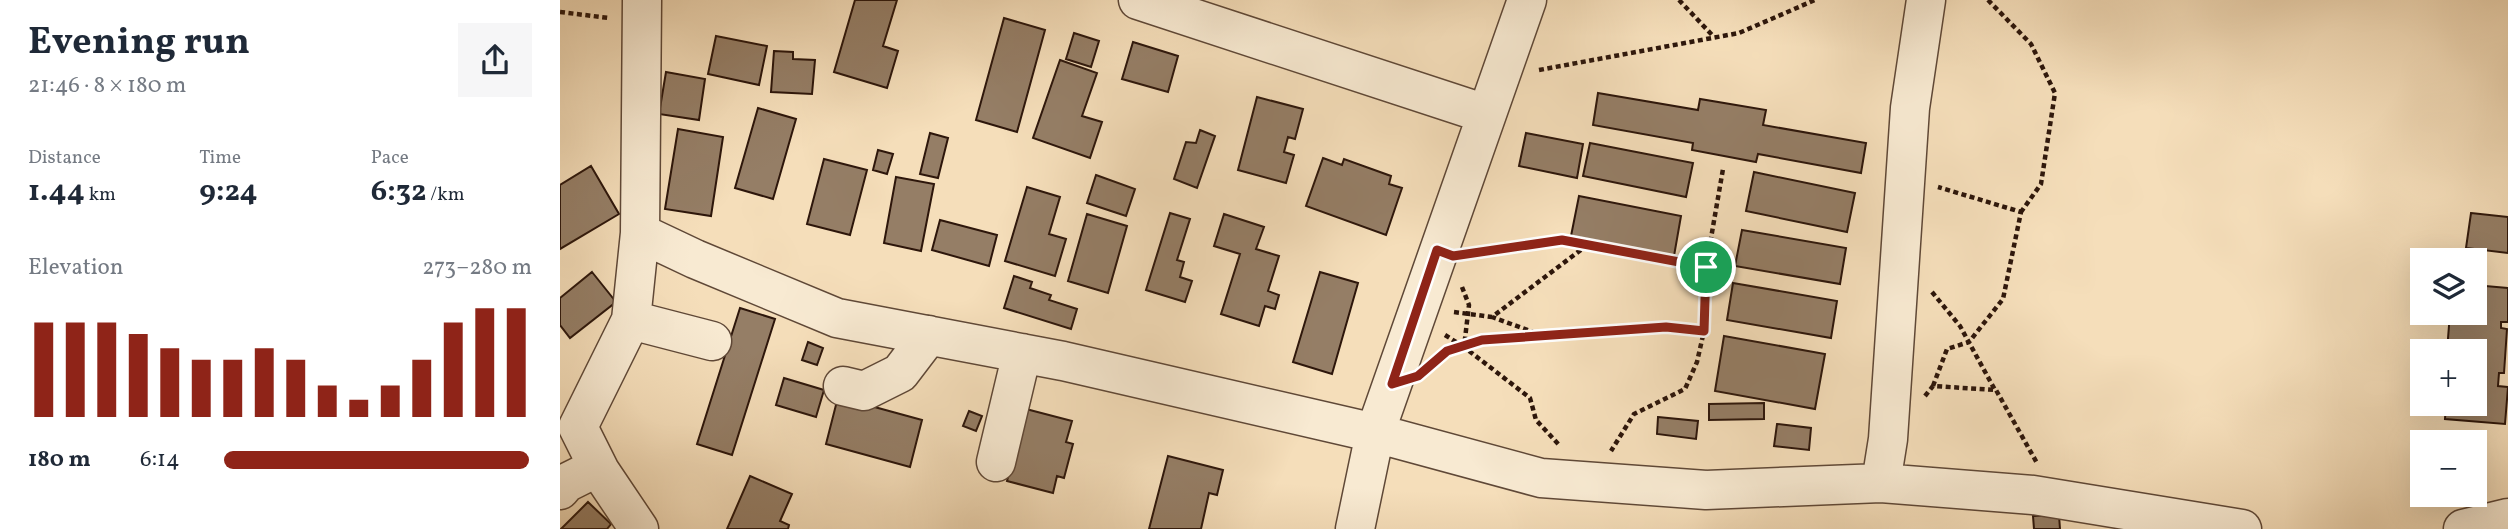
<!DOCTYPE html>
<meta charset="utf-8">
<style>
:root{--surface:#fff;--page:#f6f6f7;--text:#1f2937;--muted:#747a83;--accent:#8f2418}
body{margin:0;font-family:Vollkorn,serif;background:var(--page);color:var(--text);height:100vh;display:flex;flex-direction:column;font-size:26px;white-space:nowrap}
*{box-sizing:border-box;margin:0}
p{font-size:23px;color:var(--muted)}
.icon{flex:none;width:38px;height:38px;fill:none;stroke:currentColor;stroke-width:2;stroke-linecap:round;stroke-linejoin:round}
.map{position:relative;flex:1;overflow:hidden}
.side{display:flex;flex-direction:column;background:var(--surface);width:560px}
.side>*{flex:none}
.fabs{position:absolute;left:1850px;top:248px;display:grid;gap:14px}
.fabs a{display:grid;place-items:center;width:77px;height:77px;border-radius:0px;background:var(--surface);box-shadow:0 7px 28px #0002;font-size:35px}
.pin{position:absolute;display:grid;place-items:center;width:60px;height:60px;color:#fff;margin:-30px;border:4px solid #fff;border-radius:50%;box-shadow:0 2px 7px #0007}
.round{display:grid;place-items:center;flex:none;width:74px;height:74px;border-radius:0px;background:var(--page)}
.headline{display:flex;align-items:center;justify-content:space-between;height:119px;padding:0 28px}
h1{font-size:38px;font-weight:700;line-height:52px}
.stats{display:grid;grid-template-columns:repeat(3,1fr);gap:10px;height:119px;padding:7px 28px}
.stats div{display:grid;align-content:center}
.stats b{font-size:30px;font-weight:700}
.stats small{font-size:19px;font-weight:400}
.stats p{font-size:19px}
.chart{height:196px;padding:14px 28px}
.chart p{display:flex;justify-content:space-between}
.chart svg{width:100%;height:126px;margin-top:7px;stroke:var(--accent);stroke-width:6}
ul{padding:0 28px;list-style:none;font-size:23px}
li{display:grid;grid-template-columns:112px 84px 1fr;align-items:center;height:52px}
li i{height:18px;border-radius:9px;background:var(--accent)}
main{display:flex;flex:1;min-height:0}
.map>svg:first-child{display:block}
.building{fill:#957e66;stroke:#2d160b;stroke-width:2}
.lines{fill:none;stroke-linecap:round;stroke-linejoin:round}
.minor-casing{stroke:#5f4837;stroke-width:41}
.path{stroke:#2d160b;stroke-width:4.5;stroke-dasharray:5 3.5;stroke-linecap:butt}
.minor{stroke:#f8ead2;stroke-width:38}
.route-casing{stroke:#fff;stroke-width:14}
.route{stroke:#8f2418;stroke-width:9}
</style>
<main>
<section class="side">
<div class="headline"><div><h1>Evening run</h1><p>21:46 · 8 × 180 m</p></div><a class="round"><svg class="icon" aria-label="share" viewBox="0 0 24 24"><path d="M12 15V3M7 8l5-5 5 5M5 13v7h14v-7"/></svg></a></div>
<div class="stats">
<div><p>Distance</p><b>1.44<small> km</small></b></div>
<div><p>Time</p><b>9:24</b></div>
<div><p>Pace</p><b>6:32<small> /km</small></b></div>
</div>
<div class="chart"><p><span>Elevation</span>273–280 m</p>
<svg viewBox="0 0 160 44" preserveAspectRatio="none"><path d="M5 44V11M15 44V11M25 44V11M35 44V15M45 44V20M55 44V24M65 44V24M75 44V20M85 44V24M95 44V33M105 44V38M115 44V33M125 44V24M135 44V11M145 44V6M155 44V6"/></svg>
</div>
<ul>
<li><b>180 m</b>6:14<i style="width:99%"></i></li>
</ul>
</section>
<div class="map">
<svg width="1948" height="529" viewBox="0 0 1948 529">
<rect width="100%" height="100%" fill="#f5deba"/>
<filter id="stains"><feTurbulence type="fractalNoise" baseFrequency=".00286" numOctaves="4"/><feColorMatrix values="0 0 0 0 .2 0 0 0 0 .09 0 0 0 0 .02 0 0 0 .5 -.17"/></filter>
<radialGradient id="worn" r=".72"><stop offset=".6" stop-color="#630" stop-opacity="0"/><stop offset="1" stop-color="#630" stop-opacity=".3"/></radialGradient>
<path class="building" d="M295,0H337L323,46L338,51L327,88L274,72Z
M444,18L485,30L457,132L416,120Z
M514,33L539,41L531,67L506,59Z
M156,36L207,46L199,85L148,74Z
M573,42L618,56L608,92L562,79Z
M214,51L233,52V59L255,60L252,94L211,92Z
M500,60L537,73L522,116L542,122L530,158L473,138Z
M106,72L145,79L139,120L99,114Z
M1038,93L1138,110L1140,99L1206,110L1203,125L1306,143L1301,173L1198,154L1196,162L1132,150L1133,143L1033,125Z
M697,97L743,109L735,139L728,137L724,152L734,155L726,183L678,170Z
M198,108L236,119L213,199L175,188Z
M118,129L163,137L151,216L105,209Z
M640,130L655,136L637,188L614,179L626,142L636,143Z
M370,133L388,138L378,178L360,174Z
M966,133L1023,144L1017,178L959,166Z
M1030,143L1133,163L1126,197L1023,176Z
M318,150L333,154L327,174L313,170Z
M763,158L782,165L784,159L831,176L829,184L842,188L826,235L746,206Z
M264,159L307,170L290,235L247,224Z
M31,166L59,214L0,249V185Z
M1194,172L1295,193L1287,232L1186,211Z
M536,175L575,189L566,216L527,203Z
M336,177L374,184L361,251L324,243Z
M467,187L500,197L489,234L506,239L495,276L445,261Z
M1019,196L1121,216L1114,256L1011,236Z
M610,213L630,219L617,260L624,262L620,277L632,281L625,302L586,290Z
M1911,213L1948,217V253L1906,248Z
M527,214L567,226L548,293L508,281Z
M664,214L704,227L696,249L719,256L708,291L719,295L715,309L705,306L699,326L661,314L680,254L654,246Z
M380,220L437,235L429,266L372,250Z
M1182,230L1286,248L1280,284L1175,266Z
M32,272L56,302L10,338L0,325V298Z
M760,272L798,283L772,374L733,362Z
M454,276L472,282L470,288L491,295L489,300L517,309L511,329L444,308Z
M1173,283L1277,301L1271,338L1167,320Z
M1914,285L1948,288V322H1941V328L1947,329L1944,373H1939L1938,386L1948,387L1945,424L1885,419L1886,404H1914V352L1887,351L1890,313H1914Z
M180,308L215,319L172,455L137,444Z
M1164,336L1265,354L1255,409L1155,391Z
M248,342L263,348L257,365L242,360Z
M224,378L264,390L256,417L216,405Z
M278,397L362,420L350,467L266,444Z
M1204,403V419L1149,420V404Z
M466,409L512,421L506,442L513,444L504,478L497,476L493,493L447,481Z
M409,411L422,416L416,431L403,426Z
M1098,417L1138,421L1136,439L1097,434Z
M1217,424L1251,428L1249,450L1214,446Z
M608,456L663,470L657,495L649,493L641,529H589Z
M190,476L232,494L220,521L229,525L228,529H167Z
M28,502L51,524L47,529H1Z
M1499,515L1500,529H1474L1473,516Z"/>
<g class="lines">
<defs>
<path id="minor" d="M578,0L926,114
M80,233L135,259L277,318L503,361L815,433L981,478L1146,490L1321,483L1473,495L1682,529
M71,320L152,341
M283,386L304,391L340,373L369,335
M436,462L462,353
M1321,483L1328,439L1350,108L1366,0
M0,490L6,483L38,467
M79,529L40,471L18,427L71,320L80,233L82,0
M795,529L815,433L967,0
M1903,529L1948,518"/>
</defs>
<use href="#minor" class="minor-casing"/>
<path class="path" d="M1119,0L1154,37
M1428,0L1471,44L1495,93L1481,184L1461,212
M0,12L49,18
M979,70L1179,33L1255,0
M1026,246L1146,267L1144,331
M915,252L1002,240L1026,246L932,317L984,336L1106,327L1144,331L1137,362L1125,389L1074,414L1051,451
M1146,267L1163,169
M902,287L909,305L904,347L970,398L976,420L1000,446
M1372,292L1400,326L1435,390
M894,312L932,317
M885,335L904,347
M878,359C905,337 946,339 980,337
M1373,386L1387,349L1409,342L1443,299L1461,212L1378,187
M1365,396L1373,386L1436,390L1477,463"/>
<use href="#minor" class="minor"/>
</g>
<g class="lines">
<defs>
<path id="route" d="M1002,240L1146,267L1144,331L1106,327L922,340L887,351L858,376L832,384L877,250L893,256Z"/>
</defs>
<use href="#route" class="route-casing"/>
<use href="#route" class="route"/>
</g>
<rect width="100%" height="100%" filter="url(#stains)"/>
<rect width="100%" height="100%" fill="url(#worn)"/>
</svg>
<div class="fabs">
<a><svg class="icon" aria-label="layers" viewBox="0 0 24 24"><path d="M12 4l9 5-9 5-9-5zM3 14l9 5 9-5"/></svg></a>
<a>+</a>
<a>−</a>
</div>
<div class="pin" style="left:1146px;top:267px;background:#1e9e55"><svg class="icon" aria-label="arrive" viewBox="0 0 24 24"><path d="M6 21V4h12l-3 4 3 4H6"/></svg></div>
</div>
</main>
